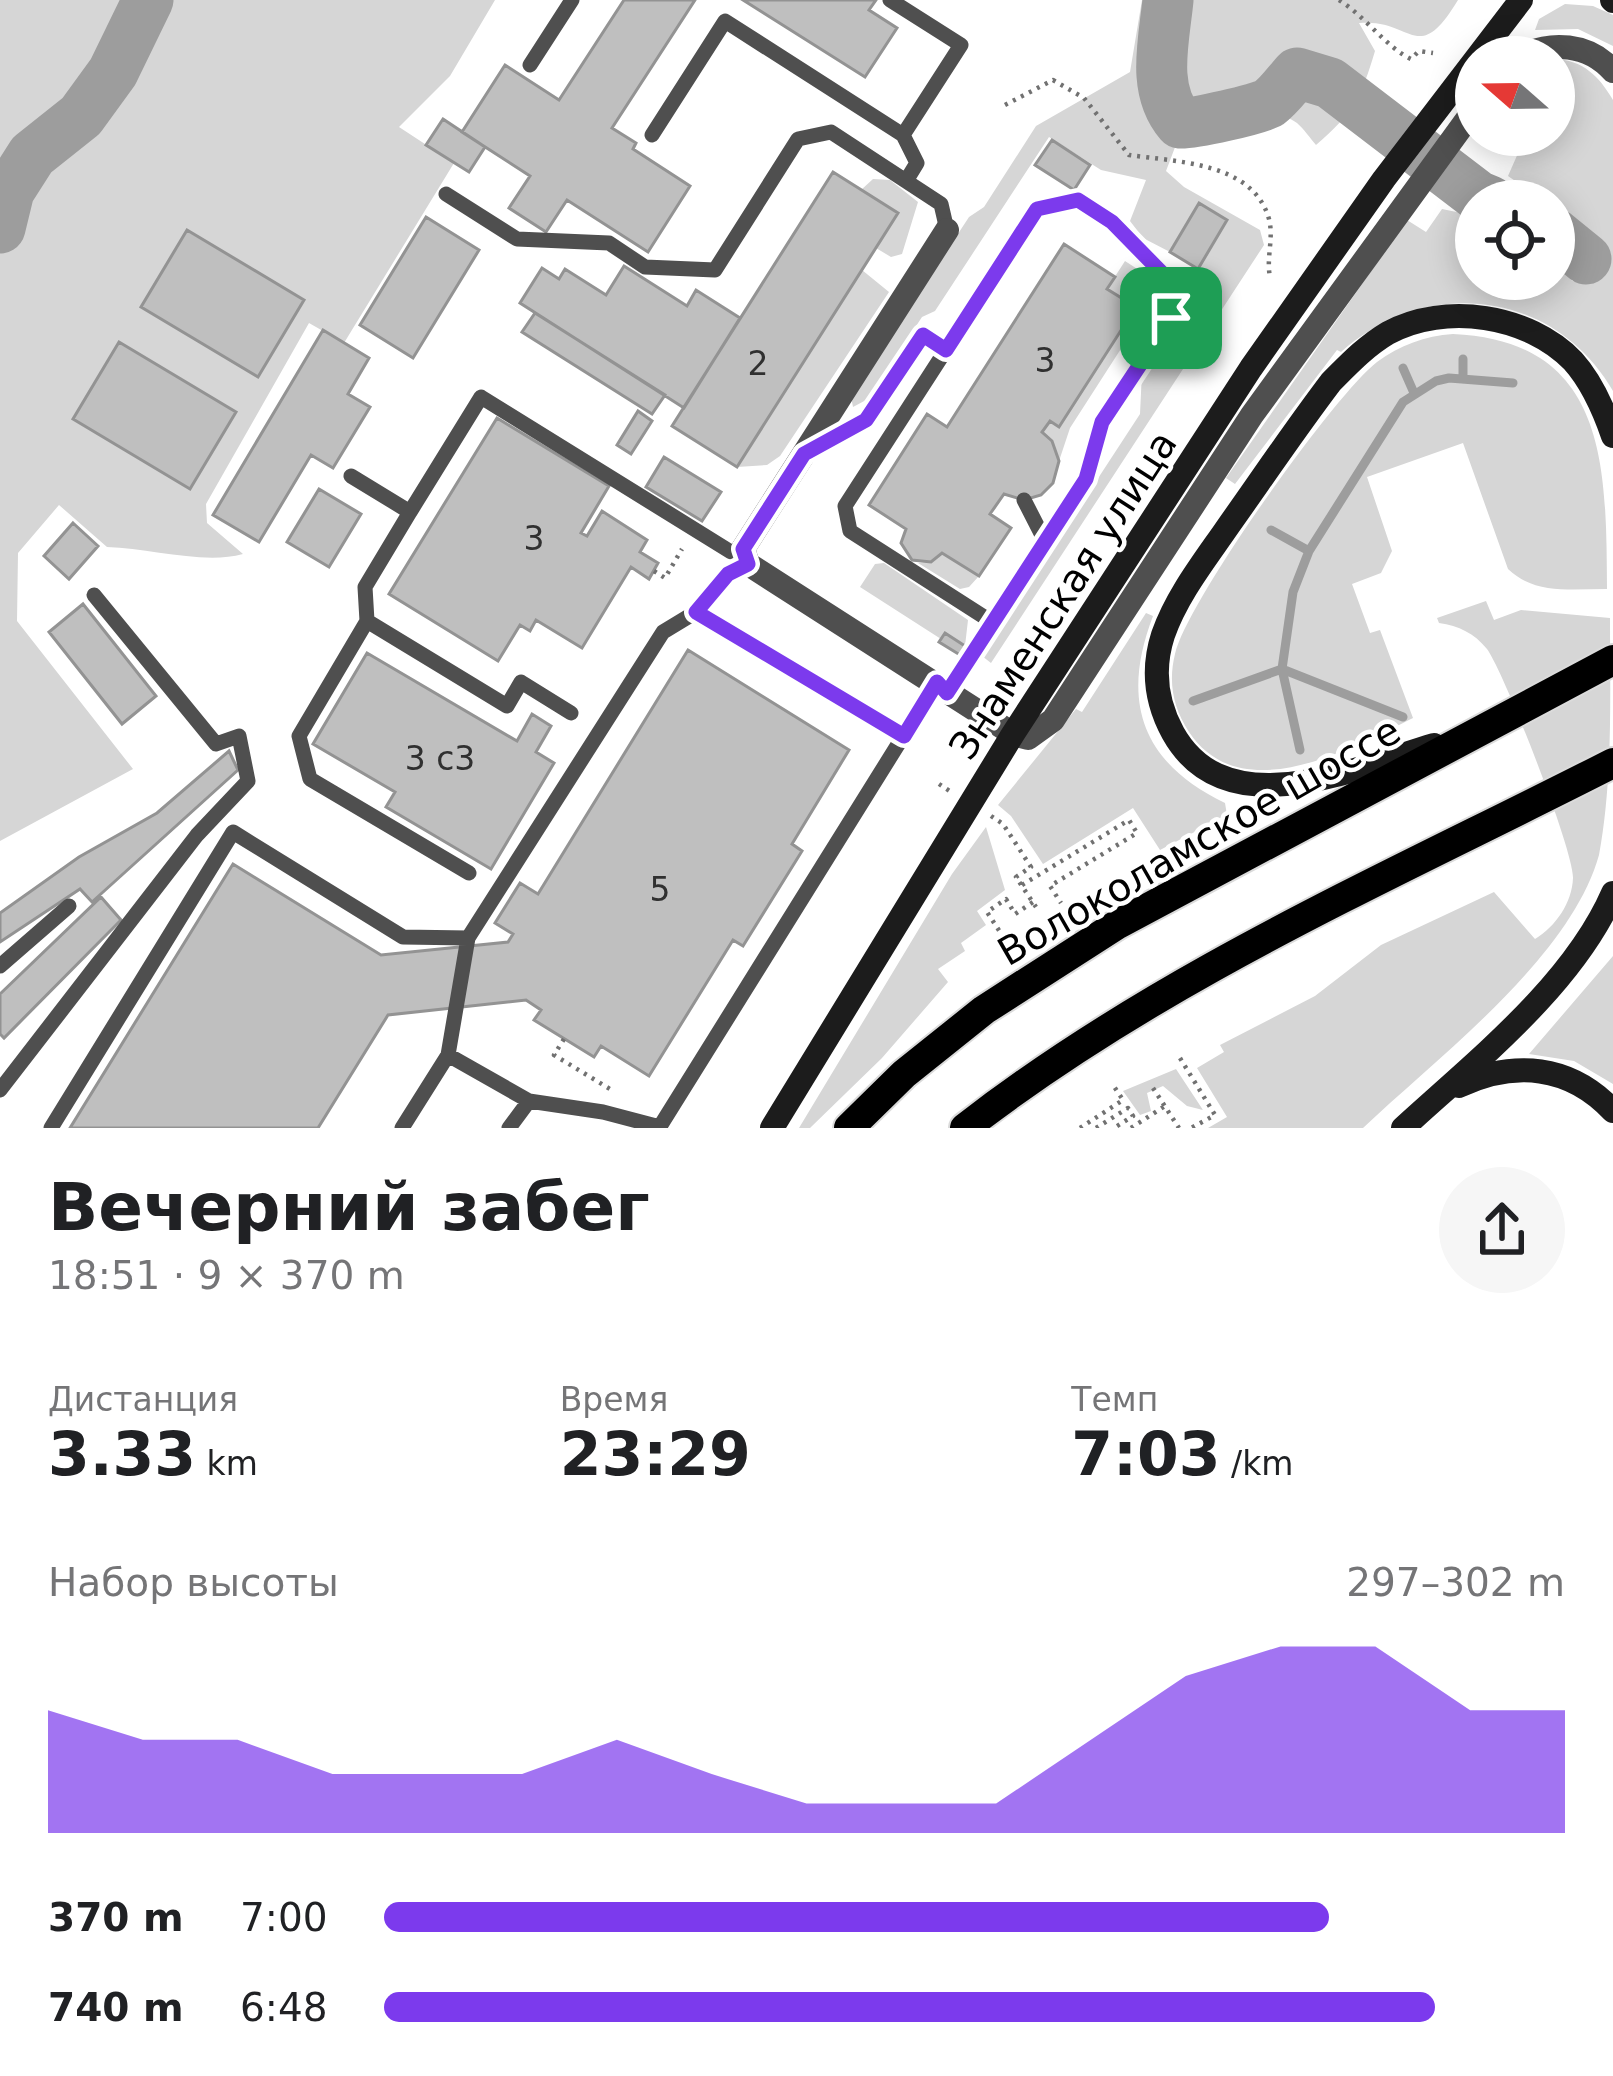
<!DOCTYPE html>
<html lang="ru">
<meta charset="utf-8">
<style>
:root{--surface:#fff;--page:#f6f6f6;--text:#202124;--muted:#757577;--accent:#7c3aed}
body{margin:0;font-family:"DejaVu Sans",sans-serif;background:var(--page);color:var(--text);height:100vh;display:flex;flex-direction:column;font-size:45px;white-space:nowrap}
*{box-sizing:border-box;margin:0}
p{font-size:39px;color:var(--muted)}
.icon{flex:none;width:66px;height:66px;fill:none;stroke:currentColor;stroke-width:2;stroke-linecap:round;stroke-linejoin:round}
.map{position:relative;height:1128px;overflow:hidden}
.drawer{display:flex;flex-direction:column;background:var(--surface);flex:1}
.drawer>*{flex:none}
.needle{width:78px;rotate:290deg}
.tools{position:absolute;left:1455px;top:36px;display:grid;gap:24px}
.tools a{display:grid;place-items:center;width:120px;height:120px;border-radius:50%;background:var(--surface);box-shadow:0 6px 30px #0003;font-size:60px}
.pin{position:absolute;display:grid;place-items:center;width:102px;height:102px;color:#fff;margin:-51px;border-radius:24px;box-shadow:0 6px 18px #0006}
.round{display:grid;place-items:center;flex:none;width:126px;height:126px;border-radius:63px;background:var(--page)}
.headline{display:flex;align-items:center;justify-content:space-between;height:204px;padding:0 48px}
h1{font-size:66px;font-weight:600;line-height:90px}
.metrics{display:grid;grid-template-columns:repeat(3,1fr);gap:18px;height:204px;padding:12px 48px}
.metrics div{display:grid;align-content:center}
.metrics b{font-size:60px;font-weight:600}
.metrics small{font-size:33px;font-weight:400}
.metrics p{font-size:33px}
.chart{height:336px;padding:24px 48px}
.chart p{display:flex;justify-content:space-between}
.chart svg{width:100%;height:216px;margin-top:12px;fill:var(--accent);opacity:.7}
ul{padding:0 48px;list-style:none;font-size:39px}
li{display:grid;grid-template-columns:192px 144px 1fr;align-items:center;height:90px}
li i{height:30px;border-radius:15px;background:var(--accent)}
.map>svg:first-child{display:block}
.green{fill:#d6d6d6}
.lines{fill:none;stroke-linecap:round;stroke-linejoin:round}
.stream{stroke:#9d9d9d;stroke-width:9}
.river{stroke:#9d9d9d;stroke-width:51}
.building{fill:#bfbfbf;stroke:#939393;stroke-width:3}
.primary-casing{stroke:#dbdbdb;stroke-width:34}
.path{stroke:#717171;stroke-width:4.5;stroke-dasharray:3 6;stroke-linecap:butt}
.lane{stroke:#4f4f4f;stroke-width:15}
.street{stroke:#4f4f4f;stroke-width:24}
.secondary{stroke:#1c1c1c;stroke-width:24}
.primary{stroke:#000;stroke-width:30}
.route-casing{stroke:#fff;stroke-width:24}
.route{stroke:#7c3aed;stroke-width:15}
.labels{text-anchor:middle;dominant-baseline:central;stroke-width:9;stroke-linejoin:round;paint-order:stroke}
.number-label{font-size:33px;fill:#303030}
.street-label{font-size:39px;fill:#000;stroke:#fff}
</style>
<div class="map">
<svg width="1613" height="1128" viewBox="0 0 1613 1128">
<rect width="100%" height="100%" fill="#fff"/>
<path class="green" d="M0,0H495L450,76L399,127L454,163L344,343L309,323L206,504L207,523L243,554C204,565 150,548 107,547L59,505L18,553L17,621L133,769L0,841Z
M1142,0H1458C1417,68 1413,18 1359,23L1375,51C1361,98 1353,113 1316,145C1310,138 1304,129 1297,123C1270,101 1206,131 1177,142L1166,171L1184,187L1260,230L1264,245L991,663L982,656L1140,414L1142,372L1183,304L1182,285L1193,265L1199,268L1226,220L1199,204L1170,252L1143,238L1130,221L1146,180L1101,170L1049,137L935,311L922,317L868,399L853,407L851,397L969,217L984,207L1036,126L1130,72Z
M1565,4L1593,6L1613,15V46L1578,29L1535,30L1539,19Z
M1554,59C1583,60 1599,76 1613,100V391C1554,290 1427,275 1341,352L1337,350L1235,484L1226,478L1407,220L1426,232L1442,209L1476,216V279H1554V248L1567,263L1572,281L1582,282L1589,272L1595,240L1554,208V201H1544L1508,176L1526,135H1554Z
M873,179L890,180L918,202L902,254L891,257L876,248L898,213L861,190Z
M1125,261L1148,276L1153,299L1070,428L1059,461L1052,441L1042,432L1050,421L1059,426L1135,307L1107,289Z
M862,270L889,292L780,456L767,465L737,467Z
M1453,334C1609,341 1606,469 1607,589C1572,589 1535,595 1508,569L1463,443L1367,477L1392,551L1381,573L1352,584L1370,633L1380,630L1413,718C1351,749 1241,810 1189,732C1173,708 1168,682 1175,654C1186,603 1334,395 1377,362C1400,345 1425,336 1453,334Z
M942,553L979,576L969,587L960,589L918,563L931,562Z
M884,563L968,620L965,646L945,633L941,639L860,587L875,564Z
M1486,601L1494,620L1521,610L1610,618C1610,695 1613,780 1599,855C1570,958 1440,1055 1363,1128H1208L1227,1117L1197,1068L1224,1052L1220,1045L1315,996L1381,945L1494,892L1535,939C1556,926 1572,903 1573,878C1574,851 1504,672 1487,649C1474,633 1459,626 1439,623L1437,618Z
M1146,613L1153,616C1120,702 1142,763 1225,803L1227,815L1160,850L1133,808L1043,864L1011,816L998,805L1076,709L1082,712Z
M986,827L1005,890L977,911L986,925L961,943L965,951L938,969L948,982L882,1058L810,1128H799L952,874Z
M1613,956V1084L1574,1061L1529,1054Z
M1176,1069L1203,1110L1187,1106L1163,1086L1147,1093L1151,1111L1140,1115L1123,1091Z"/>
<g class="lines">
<path class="stream" d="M1467,263L1476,202
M1403,368L1414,393
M1463,378V359
M1271,530L1309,551
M1193,701L1282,669L1403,717
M1300,750L1282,669L1293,592L1309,551L1403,402L1436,381L1449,378L1513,383"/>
<path class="river" d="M1168,0C1164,41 1151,89 1180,123C1192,124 1260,109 1269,103C1279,96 1288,83 1297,73L1330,83L1478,196L1490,201
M0,228L9,191L32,155L81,116L113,72L148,0
M1554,233L1586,259"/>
</g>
<path class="building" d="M624,0H695L612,128L636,143L633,149L690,186L648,252L567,200L546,232L509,208L530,176L462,132L505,65L559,100Z
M743,0H876L869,10L897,28L865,77Z
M443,119L485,147L469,172L426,145Z
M1052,140L1090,165L1074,190L1035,165Z
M833,172L898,213L737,467L672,426Z
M1199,203L1227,220L1198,269L1170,252Z
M426,217L479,250L413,358L360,325Z
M187,230L304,300L258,377L141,307Z
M1064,244L1115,277L1107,289L1136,307L1059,427L1050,421L1042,432L1052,441L1059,461L1053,483L1041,495L1024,500L1004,494L990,514L1011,528L979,576L942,553L931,562L912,560L901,543L906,529L869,505L927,414L947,427Z
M624,266L687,306L696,290L740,318L684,408L520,303L542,268L559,279L565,269L606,295Z
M535,313L665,395L652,414L522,332Z
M323,330L369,358L348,394L370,407L333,468L311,455L259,542L213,515Z
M119,342L236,412L190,489L73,419Z
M638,411L652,421L631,454L617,445Z
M497,418L609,486L581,533L587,536L602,511L647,540L640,552L658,563L649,579L631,567L582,648L536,620L530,631L520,625L498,661L389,594Z
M664,457L721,492L702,521L646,487Z
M319,489L361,514L329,567L287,542Z
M73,523L98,546L69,579L44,556Z
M83,604L156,696L122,724L49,632Z
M945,633L965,646L960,655L939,642Z
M688,650L849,750L792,844L802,851L743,946L733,940L649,1076L601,1046L594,1057L534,1020L541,1010L526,1000L388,1015L318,1128H70L233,864L381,955L508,942L513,934L495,923L520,883L538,894Z
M367,653L517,741L532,714L551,726L536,752L554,763L491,869L386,807L395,792L313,744Z
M229,751L238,770L92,902L80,889L0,942V913L79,857L157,813Z
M101,897L121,920L4,1038L0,1034V994Z"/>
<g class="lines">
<defs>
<path id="primary" d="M849,1128L904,1074L984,1010L1118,924L1613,660
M965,1128C1162,975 1392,876 1613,763"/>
</defs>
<use href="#primary" class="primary-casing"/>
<path class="path" d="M1339,0C1365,16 1387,48 1411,59L1419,51L1433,53
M1005,105L1053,80L1084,98L1129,155C1177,162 1253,162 1269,219C1274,239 1266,257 1270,277
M654,571L665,578L682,549
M939,784L951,792
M991,816L1003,824L1031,867L1016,877L1036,907
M1022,885L1129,820L1137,833L1050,886L1061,903
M1004,938L987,912L1006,899L1015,914L1033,902
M564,1039L554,1055L610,1089
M1180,1058L1215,1115L1191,1128
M1153,1088L1179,1128
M1080,1128L1123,1100L1113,1085
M1096,1128L1128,1108L1133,1116L1114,1128
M1131,1128L1165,1106"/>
<path class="lane" d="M890,0L961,45L903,135
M530,65L572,0
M652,135L725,21L903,135L917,163L906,181
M446,194L517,239L609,243L645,267L715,270L798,139L831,132L941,204L947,230
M812,449L867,420L923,335L946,350
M351,476L410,512L481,397L731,552L743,549
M1024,500L1045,541
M410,512L365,587L367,621L507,706L521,682L571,713
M696,612L905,736
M367,621L299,736L310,779L469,873
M947,693L1086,479L1102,422L1171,318L1172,294L1161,271L1112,222L1078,200L1037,209L845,506L850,531L992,622
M0,966L69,906
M448,1055L468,938L663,632L696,612L728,574L748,564
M0,1090L197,835L248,781L239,736L216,744L94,595
M51,1128L233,832L403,937L468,938
M402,1128L448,1055L529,1101L603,1112L660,1127
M509,1128L529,1101
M659,1128L937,682"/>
<path class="street" d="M1519,57C1551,41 1588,43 1613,71
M947,230L743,549L748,564L1013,734L1028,738L1053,720L1252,415L1476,107"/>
<path class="secondary" d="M1612,0L1613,1
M1434,745C1356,768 1226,828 1173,733C1156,702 1152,669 1163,635C1177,595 1205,560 1229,525C1263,477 1296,428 1331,382C1349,364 1366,346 1388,333C1445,302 1529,315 1573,361C1592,382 1604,410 1613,436
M1459,1086C1514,1060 1570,1065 1613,1111
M772,1128L1013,734L1251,368L1384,179L1521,0
M1403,1128C1476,1061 1573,985 1613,893"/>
<use href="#primary" class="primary"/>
</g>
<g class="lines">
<defs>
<path id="route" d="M1078,200L1112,222L1161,272L1172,293L1171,318L1102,422L1086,479L947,693L937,682L904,736L696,612L728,574L748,564L743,549L804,454L866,420L923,335L946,350L1037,209Z"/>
</defs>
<use href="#route" class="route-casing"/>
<use href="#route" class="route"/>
</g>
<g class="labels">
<g class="number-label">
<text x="1045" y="360">3</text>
<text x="758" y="363">2</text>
<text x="534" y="538">3</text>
<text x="440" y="758">3 c3</text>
<text x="660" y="889">5</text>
</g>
<g class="street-label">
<text transform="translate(1063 595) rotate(-57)">Знаменская улица</text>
<text transform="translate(1199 841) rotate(-30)">Волоколамское шоссе</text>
</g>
</g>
</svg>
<div class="tools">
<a><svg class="needle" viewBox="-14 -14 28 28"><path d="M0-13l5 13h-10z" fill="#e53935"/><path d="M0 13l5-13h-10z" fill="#757577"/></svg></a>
<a><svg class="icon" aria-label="locate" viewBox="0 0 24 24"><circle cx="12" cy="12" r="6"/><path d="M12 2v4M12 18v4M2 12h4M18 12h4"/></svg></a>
</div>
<div class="pin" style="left:1171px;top:318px;background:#1e9e55"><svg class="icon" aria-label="arrive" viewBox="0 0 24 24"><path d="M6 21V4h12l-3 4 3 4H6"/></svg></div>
</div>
<section class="drawer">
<div class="headline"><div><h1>Вечерний забег</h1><p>18:51 · 9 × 370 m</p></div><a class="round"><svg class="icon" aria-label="share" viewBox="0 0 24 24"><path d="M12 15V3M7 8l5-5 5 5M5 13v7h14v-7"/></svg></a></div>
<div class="metrics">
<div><p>Дистанция</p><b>3.33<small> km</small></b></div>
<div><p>Время</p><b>23:29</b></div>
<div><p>Темп</p><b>7:03<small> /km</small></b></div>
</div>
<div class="chart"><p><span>Набор высоты</span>297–302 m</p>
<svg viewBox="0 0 160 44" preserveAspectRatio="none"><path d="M0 44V19L10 25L20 25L30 32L40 32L50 32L60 25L70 32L80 38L90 38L100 38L110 25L120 12L130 6L140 6L150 19L160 19V44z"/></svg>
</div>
<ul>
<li><b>370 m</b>7:00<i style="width:80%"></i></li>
<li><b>740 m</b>6:48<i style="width:89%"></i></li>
</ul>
</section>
